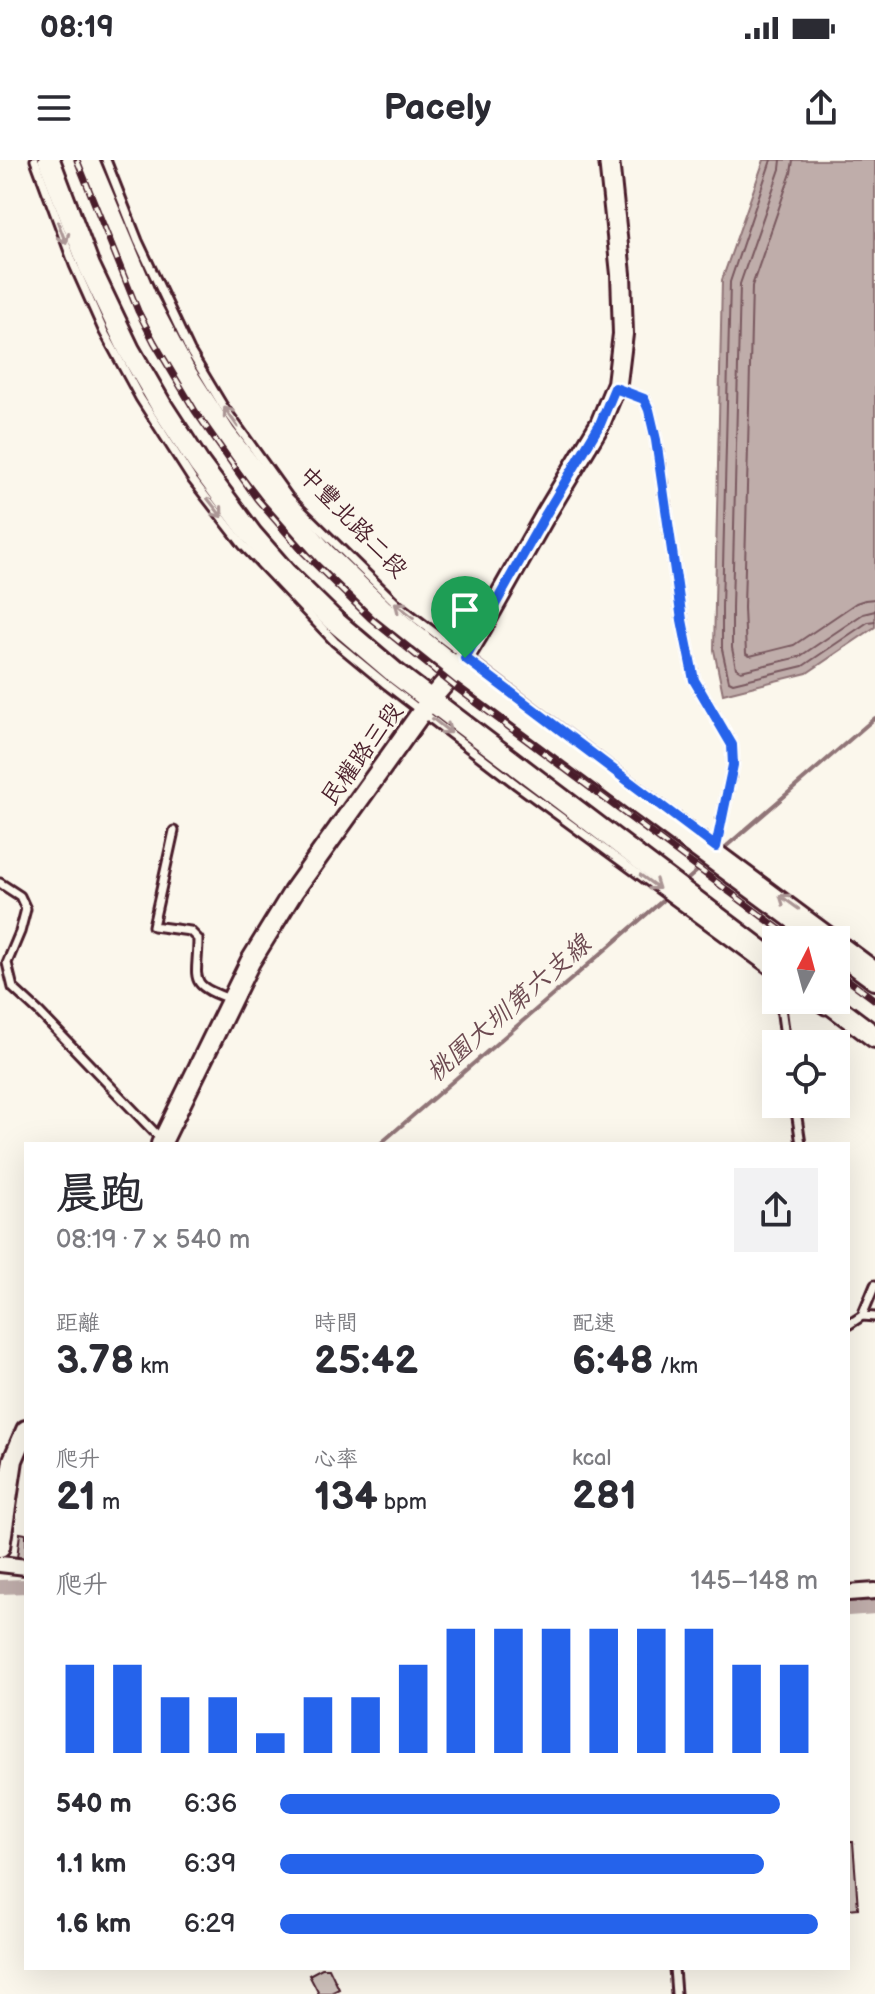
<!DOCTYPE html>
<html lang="zh-TW">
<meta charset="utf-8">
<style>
:root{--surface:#fff;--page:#f2f2f3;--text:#2b2b33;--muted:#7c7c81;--accent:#2563eb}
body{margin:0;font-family:"Balsamiq Sans","LXGW WenKai TC",sans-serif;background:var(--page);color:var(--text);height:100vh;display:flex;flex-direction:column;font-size:30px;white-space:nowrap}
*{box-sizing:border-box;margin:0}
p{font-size:26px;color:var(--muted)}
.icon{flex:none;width:44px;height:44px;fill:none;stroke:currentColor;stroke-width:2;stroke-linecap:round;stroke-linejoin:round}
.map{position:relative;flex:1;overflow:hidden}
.side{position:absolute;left:24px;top:982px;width:826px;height:828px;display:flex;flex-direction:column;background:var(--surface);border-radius:0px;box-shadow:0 8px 32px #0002}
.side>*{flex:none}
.needle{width:52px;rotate:6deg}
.fabs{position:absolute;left:762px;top:766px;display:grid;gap:16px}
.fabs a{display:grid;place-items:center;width:88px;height:88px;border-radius:0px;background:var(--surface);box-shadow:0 8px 32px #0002;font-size:40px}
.pin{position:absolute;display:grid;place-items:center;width:68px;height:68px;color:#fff;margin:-82px -34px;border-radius:50% 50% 50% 0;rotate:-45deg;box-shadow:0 0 8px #0007}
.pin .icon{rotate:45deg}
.round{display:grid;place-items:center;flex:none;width:84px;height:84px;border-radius:0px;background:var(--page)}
.headline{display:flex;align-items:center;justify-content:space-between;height:136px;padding:0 32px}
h1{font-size:44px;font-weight:700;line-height:60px}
.stats{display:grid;grid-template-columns:repeat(3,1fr);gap:12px;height:136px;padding:8px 32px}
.stats div{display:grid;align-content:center}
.stats b{font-size:40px;font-weight:700}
.stats small{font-size:22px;font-weight:400}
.stats p{font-size:22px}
.chart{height:224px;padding:16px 32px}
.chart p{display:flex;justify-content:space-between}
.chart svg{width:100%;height:144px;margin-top:8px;stroke:var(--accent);stroke-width:6}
ul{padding:0 32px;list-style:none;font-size:26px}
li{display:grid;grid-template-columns:128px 96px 1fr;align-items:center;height:60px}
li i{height:20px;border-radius:10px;background:var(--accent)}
.status{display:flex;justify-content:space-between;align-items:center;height:56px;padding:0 40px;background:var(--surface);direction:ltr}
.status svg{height:22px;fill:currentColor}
header{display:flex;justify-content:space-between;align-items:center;height:104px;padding:0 32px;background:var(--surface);font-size:36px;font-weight:700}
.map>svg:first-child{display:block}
.water{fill:#bfadaa;stroke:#907477;stroke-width:2}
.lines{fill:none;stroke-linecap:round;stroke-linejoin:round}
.shore{stroke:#79585e;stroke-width:2}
.stream{stroke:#907477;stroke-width:4}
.canal{stroke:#bfadaa;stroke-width:14}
.building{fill:#cfc2bc;stroke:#4a1f2b;stroke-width:2}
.service-casing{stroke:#4a1f2b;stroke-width:13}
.minor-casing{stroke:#4a1f2b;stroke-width:20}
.tertiary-casing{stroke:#4a1f2b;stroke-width:24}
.secondary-casing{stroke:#4a1f2b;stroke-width:26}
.service{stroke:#fbf7ec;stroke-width:7}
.minor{stroke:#fbf7ec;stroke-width:14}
.tertiary{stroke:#fbf7ec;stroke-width:18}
.secondary{stroke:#fbf7ec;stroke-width:20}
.rail-casing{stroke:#4a1f2b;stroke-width:7}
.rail{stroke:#fbf7ec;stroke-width:4;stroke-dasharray:12;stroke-linecap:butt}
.oneway{stroke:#ab9695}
.route-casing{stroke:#fff;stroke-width:16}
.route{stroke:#2563eb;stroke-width:10}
.labels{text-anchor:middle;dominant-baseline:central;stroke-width:6;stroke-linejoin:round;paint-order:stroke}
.street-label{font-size:24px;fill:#4a1f2b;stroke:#fbf7ec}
.water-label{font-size:26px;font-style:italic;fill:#6d4a51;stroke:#fbf7ec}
</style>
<div class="status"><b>08:19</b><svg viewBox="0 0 49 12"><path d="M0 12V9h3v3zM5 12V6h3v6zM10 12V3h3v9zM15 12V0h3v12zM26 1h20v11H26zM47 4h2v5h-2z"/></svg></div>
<header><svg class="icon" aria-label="menu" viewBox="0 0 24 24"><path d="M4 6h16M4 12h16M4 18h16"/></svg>Pacely<svg class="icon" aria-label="share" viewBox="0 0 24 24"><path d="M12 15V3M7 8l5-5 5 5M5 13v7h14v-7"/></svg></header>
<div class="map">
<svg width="875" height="1834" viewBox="0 0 875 1834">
<rect width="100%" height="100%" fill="#fbf7ec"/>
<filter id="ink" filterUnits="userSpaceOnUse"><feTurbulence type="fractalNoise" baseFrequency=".0125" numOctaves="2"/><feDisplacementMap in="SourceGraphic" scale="16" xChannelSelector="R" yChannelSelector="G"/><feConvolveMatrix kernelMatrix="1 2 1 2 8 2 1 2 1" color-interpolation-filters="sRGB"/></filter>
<g filter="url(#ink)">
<path class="water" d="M764,0H875V467L807,513L723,534L714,490L722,120Z"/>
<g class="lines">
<path class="shore" d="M771,0L730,122L722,448V489L729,521L733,523L803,506L868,462L875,461
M781,0L780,9L740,124L732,448V488L736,508L741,511L799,497L863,454L875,451
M793,0L791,13L752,126L744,448L746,494L750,496L794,485L856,443L865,440L875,439"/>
<path class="stream" d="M722,690L875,558
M688,719L703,706
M380,984L662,741"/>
<path class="canal" d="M0,1427L26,1426
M848,1449L875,1447"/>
</g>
<path class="building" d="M20,1373L26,1374V1400L17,1398Z
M848,1682H853L858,1748L848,1749Z
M322,1808H329L339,1829L329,1834H319L309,1815Z"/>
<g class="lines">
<defs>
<path id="service" d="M35,0L74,105L104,172L140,238L192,319L243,385L335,482L387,525L517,625L776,815
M106,0L138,81L190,191L223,246L289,338L398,445L716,687L875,805
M618,229L644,239L649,250L656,280L682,460L694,520L732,585L733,605L716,687
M174,671L153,766L190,771L198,779C198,819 186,824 230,839
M0,723L20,736L26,749L20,772L7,803L13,828L39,852L161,979
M780,840L786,884
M810,840L825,850
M795,944L801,984
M862,1156L875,1157
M848,1165L862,1156L875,1125
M674,1808L676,1834"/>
<path id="minor" d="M0,1404L26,1407
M848,1433L875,1431"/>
<path id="tertiary" d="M161,984L250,802L293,732L431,539L457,509L477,476L546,354L600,264L617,223L623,174L621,114L609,0
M0,1387L13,1300L26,1270"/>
<path id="secondary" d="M49,0L89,106L129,190L162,247L199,304L251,374L286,414L334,461L395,513L776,802
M88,0L147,140L184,210L225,274L271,333L325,394L382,449L457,509L823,780
M836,790L875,819
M826,840L875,877"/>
</defs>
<use href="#service" class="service-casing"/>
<use href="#minor" class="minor-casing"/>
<use href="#tertiary" class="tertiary-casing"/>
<use href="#secondary" class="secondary-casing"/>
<use href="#service" class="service"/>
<use href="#minor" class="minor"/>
<use href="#tertiary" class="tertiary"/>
<use href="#secondary" class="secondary"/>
<defs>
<path id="rail" d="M77,0L138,151L154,182L195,251L257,339L303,392L370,458L458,529L794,780
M836,811L875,840"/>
</defs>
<use href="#rail" class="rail-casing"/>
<use href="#rail" class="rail"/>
</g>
<defs><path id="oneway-shaft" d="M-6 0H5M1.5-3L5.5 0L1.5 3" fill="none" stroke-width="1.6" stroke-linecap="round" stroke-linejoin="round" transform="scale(2)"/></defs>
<g class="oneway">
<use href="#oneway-shaft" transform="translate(62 73) rotate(69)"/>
<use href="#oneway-shaft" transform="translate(231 257) rotate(-125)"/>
<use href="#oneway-shaft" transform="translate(215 348) rotate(52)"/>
<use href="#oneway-shaft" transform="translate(404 450) rotate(-141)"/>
<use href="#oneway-shaft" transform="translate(442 566) rotate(38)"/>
<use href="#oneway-shaft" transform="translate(650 722) rotate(36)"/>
<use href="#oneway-shaft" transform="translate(789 742) rotate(-144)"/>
</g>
</g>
<g class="lines" filter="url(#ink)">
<defs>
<path id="route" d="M615,228L644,239L649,250L656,280L682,460L694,520L732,585L733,605L716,687L465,498L546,354L600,264Z"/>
</defs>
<use href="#route" class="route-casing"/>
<use href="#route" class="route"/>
</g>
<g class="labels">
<g class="street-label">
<text transform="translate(353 362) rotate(46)">中豐北路二段</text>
<text transform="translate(362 594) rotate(-54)">民權路三段</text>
</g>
<g class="water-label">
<text transform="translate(509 849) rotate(-41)">桃園大圳第六支線</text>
</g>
</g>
</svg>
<div class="fabs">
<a><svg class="needle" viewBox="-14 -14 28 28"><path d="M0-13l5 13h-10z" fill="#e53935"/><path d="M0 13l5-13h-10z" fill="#7c7c81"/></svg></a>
<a><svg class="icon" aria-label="locate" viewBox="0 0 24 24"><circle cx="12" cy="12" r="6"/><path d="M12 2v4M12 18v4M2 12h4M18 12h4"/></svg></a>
</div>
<div class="pin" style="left:465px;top:498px;background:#1e9e55"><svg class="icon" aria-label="arrive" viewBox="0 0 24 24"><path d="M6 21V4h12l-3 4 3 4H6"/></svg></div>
<section class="side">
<div class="headline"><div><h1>晨跑</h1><p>08:19 · 7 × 540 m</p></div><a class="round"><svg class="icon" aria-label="share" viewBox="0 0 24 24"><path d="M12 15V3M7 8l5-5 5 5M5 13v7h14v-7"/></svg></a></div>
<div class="stats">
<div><p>距離</p><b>3.78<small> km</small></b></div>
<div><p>時間</p><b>25:42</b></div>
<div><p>配速</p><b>6:48<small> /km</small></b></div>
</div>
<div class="stats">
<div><p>爬升</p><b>21<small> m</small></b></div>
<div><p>心率</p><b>134<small> bpm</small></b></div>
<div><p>kcal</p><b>281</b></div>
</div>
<div class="chart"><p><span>爬升</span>145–148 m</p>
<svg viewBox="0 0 160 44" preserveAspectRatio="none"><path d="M5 44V17M15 44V17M25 44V27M35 44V27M45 44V38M55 44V27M65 44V27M75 44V17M85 44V6M95 44V6M105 44V6M115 44V6M125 44V6M135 44V6M145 44V17M155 44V17"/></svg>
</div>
<ul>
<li><b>540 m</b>6:36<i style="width:93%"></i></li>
<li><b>1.1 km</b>6:39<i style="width:90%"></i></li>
<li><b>1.6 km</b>6:29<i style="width:100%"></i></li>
</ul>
</section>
</div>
